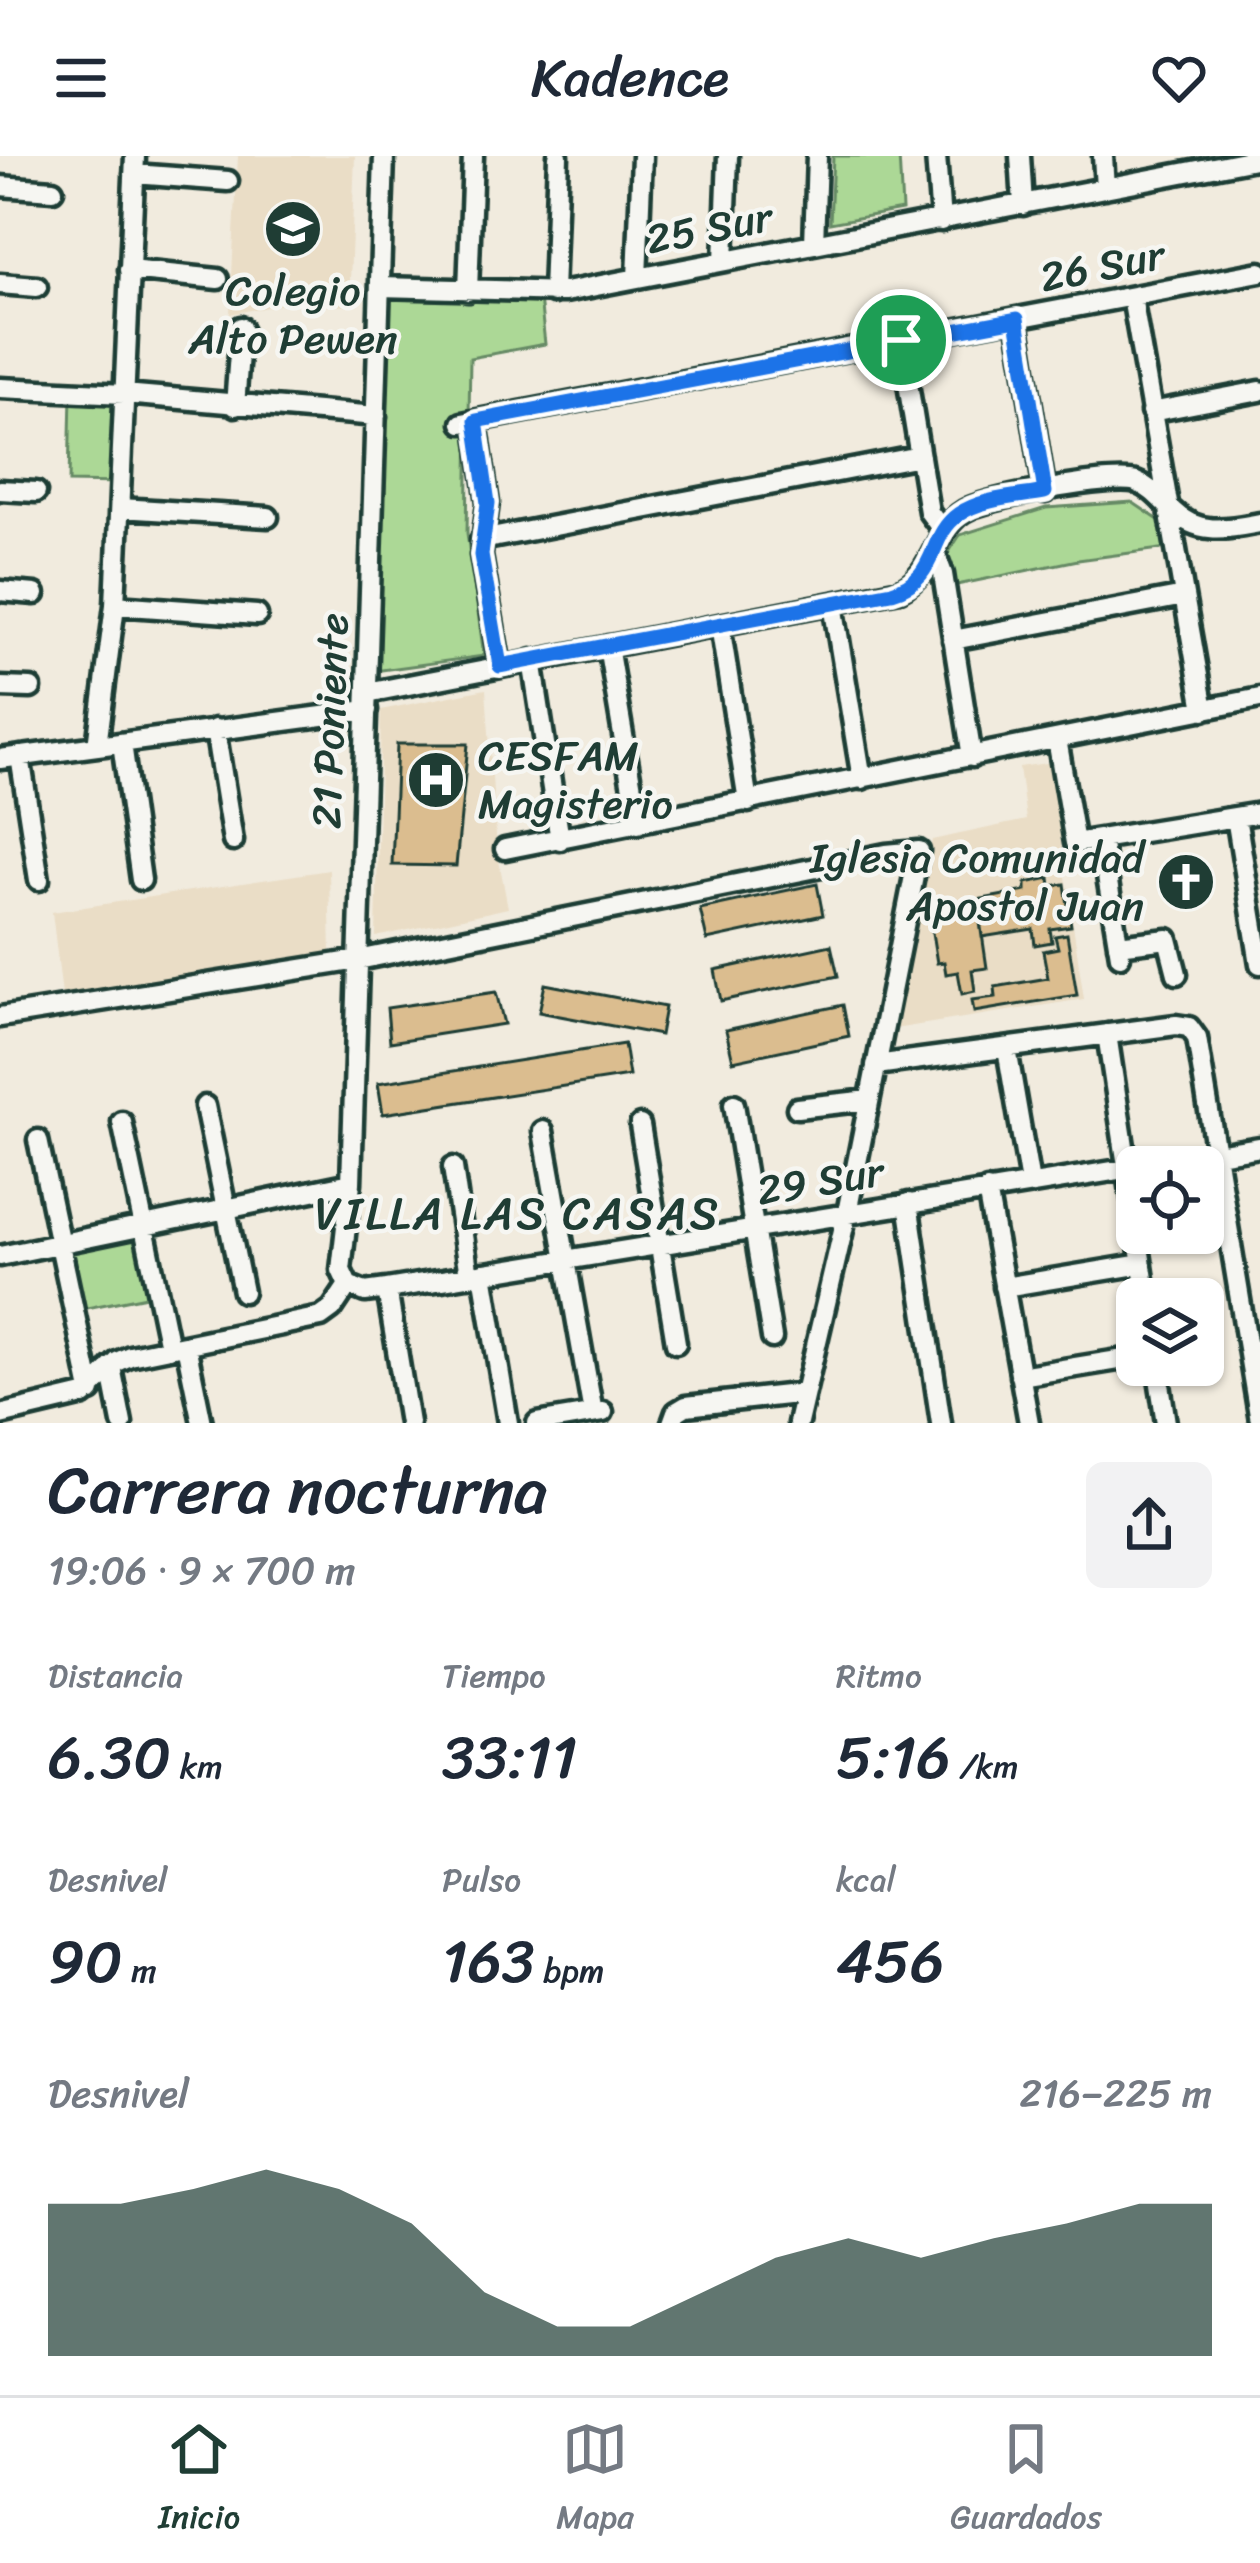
<!DOCTYPE html>
<html lang="es">
<meta charset="utf-8">
<style>
:root{--surface:#fff;--page:#f2f2f3;--text:#1f2937;--muted:#747a83;--line:#e0e1e3;--accent:#1f3d34}
body{margin:0;font-family:Sriracha,sans-serif;background:var(--page);color:var(--text);height:100vh;display:flex;flex-direction:column;font-size:45px;white-space:nowrap}
*{box-sizing:border-box;margin:0}
p{font-size:39px;color:var(--muted)}
.icon{flex:none;width:66px;height:66px;fill:none;stroke:currentColor;stroke-width:2;stroke-linecap:round;stroke-linejoin:round}
.map{position:relative;height:1267px;overflow:hidden}
.details{display:flex;flex-direction:column;background:var(--surface);flex:1}
.details>*{flex:none}
.tools{position:absolute;left:1116px;top:990px;display:grid;gap:24px}
.tools a{display:grid;place-items:center;width:108px;height:108px;border-radius:18px;background:var(--surface);box-shadow:0 3px 9px #0004;font-size:60px}
.pin{position:absolute;display:grid;place-items:center;width:102px;height:102px;color:#fff;margin:-51px;border:6px solid #fff;border-radius:50%;box-shadow:0 3px 12px #0007}
.round{display:grid;place-items:center;flex:none;width:126px;height:126px;border-radius:18px;background:var(--page)}
.head{display:flex;align-items:center;justify-content:space-between;height:204px;padding:0 48px}
h1{font-size:66px;font-weight:600;line-height:90px}
.metrics{display:grid;grid-template-columns:repeat(3,1fr);gap:18px;height:204px;padding:12px 48px}
.metrics div{display:grid;align-content:center}
.metrics b{font-size:60px;font-weight:600}
.metrics small{font-size:33px;font-weight:400}
.metrics p{font-size:33px}
.chart{height:336px;padding:24px 48px}
.chart p{display:flex;justify-content:space-between}
.chart svg{width:100%;height:216px;margin-top:12px;fill:var(--accent);opacity:.7}
header{display:flex;justify-content:space-between;align-items:center;height:156px;padding:0 48px;background:var(--surface);font-size:54px;font-weight:600}
.tab-bar{display:flex;justify-content:space-around;align-items:center;height:168px;border-top:3px solid var(--line);background:var(--surface);font-size:33px;color:var(--muted)}
.tab-bar a{display:grid;justify-items:center;gap:6px}
.tab-bar .selected{color:var(--accent)}
.map>svg:first-child{display:block}
.built{fill:#eaddc6}
.green{fill:#acd896;stroke:#668a65;stroke-width:3}
.building{fill:#dbbd8f;stroke:#1f3d34;stroke-width:3}
.lines{fill:none;stroke-linecap:round;stroke-linejoin:round}
.minor-casing{stroke:#1f3d34;stroke-width:27}
.minor{stroke:#f6f6f2;stroke-width:18}
.route-casing{stroke:#fff;stroke-width:24}
.route{stroke:#1a73e8;stroke-width:15}
.labels{text-anchor:middle;dominant-baseline:central;stroke-width:9;stroke-linejoin:round;paint-order:stroke}
.street-label{font-size:42px;fill:#1f3d34;stroke:#f6f6f2}
.poi-label{font-size:42px;fill:#1f3d34;stroke:#f6f6f2}
.neighbourhood-label{font-size:45px;letter-spacing:3px;fill:#1f3d34;stroke:#f6f6f2}
</style>
<header><svg class="icon" aria-label="menu" viewBox="0 0 24 24"><path d="M4 6h16M4 12h16M4 18h16"/></svg>Kadence<svg class="icon" aria-label="heart" viewBox="0 0 24 24"><path d="M12 20l-8-8c-3-5 5-10 8-4 3-6 11-1 8 4z"/></svg></header>
<div class="map">
<svg width="1260" height="1267" viewBox="0 0 1260 1267">
<rect width="100%" height="100%" fill="#f1ebde"/>
<filter id="ink" filterUnits="userSpaceOnUse"><feTurbulence type="fractalNoise" baseFrequency=".00833" numOctaves="2"/><feDisplacementMap in="SourceGraphic" scale="24" xChannelSelector="R" yChannelSelector="G"/><feConvolveMatrix kernelMatrix="1 2 1 2 8 2 1 2 1" color-interpolation-filters="sRGB"/></filter>
<g filter="url(#ink)">
<path class="built" d="M238,0H355L349,150L288,147L230,158Z
M486,533L497,694L508,752L376,781L381,554Z
M1054,606L1063,658L1057,660L1084,843L894,873L932,684L1026,664L1019,611Z
M329,714L331,798L62,839L52,756Z"/>
<path class="green" d="M833,0H899L902,54L830,67Z
M389,141L540,142L545,188L470,202L467,377L484,500L374,515Z
M71,237L122,239L121,327L69,326Z
M1132,346L1163,367L1168,392L1078,404L952,430L947,399L960,379L1046,352Z
M138,1080L151,1139L82,1153L71,1093Z"/>
<path class="building" d="M397,588H468L456,710L392,709Z
M1050,722L1051,730L1065,728L1071,770L1050,773L1052,786L1035,789L1033,773L982,781L977,744L1026,735V727Z
M817,728L823,759L707,784L700,753Z
M977,744L987,812L972,814L975,835L962,838L958,816L946,818L944,806L937,807L928,752Z
M1067,778L1077,839L974,856L972,844L996,841L995,831L1048,822L1043,795L1058,792L1055,780Z
M831,789L838,820L721,845L715,814Z
M545,828L665,851L660,879L539,856Z
M496,836L504,868L390,886L387,852Z
M843,849L849,880L733,905L726,874Z
M624,888L629,920L383,958L378,927Z"/>
<g class="lines">
<defs>
<path id="minor" d="M936,0L941,65
M1020,0L1023,49
M1103,0L1105,32
M134,18L228,25
M0,30L53,34
M814,88L817,0
M724,105L728,0
M129,114L218,123
M637,122L642,0
M0,128L37,131
M380,131L565,136L1260,2
M468,135L473,0
M553,137L558,0
M1132,141L1204,554
M1017,163L1045,336
M901,185L929,356L943,375
M0,232L124,238L376,260
M235,250L241,171
M1151,256L1260,235
M476,265L488,347L481,399L500,510
M462,267L1260,116
M0,334L36,336
M120,352L268,361
M481,384L920,300
M935,396L943,418L972,601
M0,435L35,438
M833,448L862,623
M115,449L257,459
M720,469L748,646
M953,484L1184,440
M608,490L638,668
M532,504L560,684
M0,531L31,532
M367,537L900,434C938,415 933,368 970,352C995,341 1112,319 1136,326C1152,332 1160,343 1172,354C1198,380 1228,373 1260,367
M215,573L233,685
M1057,583L1075,687L1260,657
M122,587L141,724
M97,590L115,449L135,0
M20,600L39,724
M0,603L367,554
M1236,661L1260,808
M1101,683L1120,800
M505,693L1260,542
M1118,789L1168,783L1177,818
M0,861L358,804L886,698L919,695L847,1057L798,1267
M1107,878L1137,1076
M1007,893L1030,1027
M876,909L1176,869L1189,871L1197,882L1260,1265
M734,948L772,1182
M205,950L243,1136
M797,952L869,944
M122,966L169,1191
M640,969L676,1187
M543,975L593,1257
M38,984L91,1235
M453,1011L469,1120
M987,1034L1029,1267
M908,1047L941,1267
M1137,1077L1147,1143
M0,1100L351,1027
M483,1117L508,1267
M348,1129L341,1114L351,1027L384,0
M348,1129L365,1136L387,1133L1260,991
M1004,1131L1142,1108
M387,1133L409,1267
M186,1189L202,1267
M1157,1209L1166,1267
M111,1211L122,1267
M1020,1220L1137,1201
M0,1259L84,1239L117,1206L130,1200L321,1161L332,1153L348,1129
M537,1267L603,1256
M672,1267L676,1256L686,1250L805,1237"/>
</defs>
<use href="#minor" class="minor-casing"/>
<use href="#minor" class="minor"/>
</g>
</g>
<g class="lines" filter="url(#ink)">
<defs>
<path id="route" d="M1017,163L1045,336C1018,341 982,342 959,358C926,381 940,422 892,436L500,510L481,399L488,347L476,265Z"/>
</defs>
<use href="#route" class="route-casing"/>
<use href="#route" class="route"/>
</g>
<defs>
<symbol id="school-disc" viewBox="-11 -11 22 22"><circle r="9.5" fill="#1f3d34" stroke="#f6f6f2"/><path d="M0-5L7-2L0 1L-7-2ZM-4 1L0 2.5L4 1V4Q0 6-4 4Z" fill="#fff"/></symbol>
<symbol id="hospital-disc" viewBox="-11 -11 22 22"><circle r="9.5" fill="#1f3d34" stroke="#f6f6f2"/><path d="M-5-5h3v3.5h4V-5h3V5h-3V1.5h-4V5h-3Z" fill="#fff"/></symbol>
<symbol id="church-disc" viewBox="-11 -11 22 22"><circle r="9.5" fill="#1f3d34" stroke="#f6f6f2"/><path d="M-1.2-6h2.4v3.5h3.3v2.4h-3.3V6h-2.4V-.1h-3.3v-2.4h3.3Z" fill="#fff"/></symbol>
</defs>
<g fill-rule="evenodd">
<use href="#school-disc" x="260" y="40" width="66" height="66"/>
<use href="#hospital-disc" x="403" y="591" width="66" height="66"/>
<use href="#church-disc" x="1153" y="693" width="66" height="66"/>
</g>
<g class="labels">
<g class="street-label">
<text transform="translate(709 72) rotate(-11)">25 Sur</text>
<text transform="translate(1102 110) rotate(-11)">26 Sur</text>
<text transform="translate(330 565) rotate(-88)">21 Poniente</text>
<text transform="translate(820 1025) rotate(-9)">29 Sur</text>
</g>
<g class="poi-label">
<text x="293" y="135">Colegio<tspan x="293" dy="48">Alto Pewen</tspan></text>
<text x="478" y="600" text-anchor="start">CESFAM<tspan x="478" dy="48">Magisterio</tspan></text>
<text x="1144" y="702" text-anchor="end">Iglesia Comunidad<tspan x="1144" dy="48">Apostol Juan</tspan></text>
</g>
<g class="neighbourhood-label">
<text x="518" y="1058">VILLA LAS CASAS</text>
</g>
</g>
</svg>
<div class="tools">
<a><svg class="icon" aria-label="locate" viewBox="0 0 24 24"><circle cx="12" cy="12" r="6"/><path d="M12 2v4M12 18v4M2 12h4M18 12h4"/></svg></a>
<a><svg class="icon" aria-label="layers" viewBox="0 0 24 24"><path d="M12 4l9 5-9 5-9-5zM3 14l9 5 9-5"/></svg></a>
</div>
<div class="pin" style="left:901px;top:184px;background:#1e9e55"><svg class="icon" aria-label="arrive" viewBox="0 0 24 24"><path d="M6 21V4h12l-3 4 3 4H6"/></svg></div>
</div>
<section class="details">
<div class="head"><div><h1>Carrera nocturna</h1><p>19:06 · 9 × 700 m</p></div><a class="round"><svg class="icon" aria-label="share" viewBox="0 0 24 24"><path d="M12 15V3M7 8l5-5 5 5M5 13v7h14v-7"/></svg></a></div>
<div class="metrics">
<div><p>Distancia</p><b>6.30<small> km</small></b></div>
<div><p>Tiempo</p><b>33:11</b></div>
<div><p>Ritmo</p><b>5:16<small> /km</small></b></div>
</div>
<div class="metrics">
<div><p>Desnivel</p><b>90<small> m</small></b></div>
<div><p>Pulso</p><b>163<small> bpm</small></b></div>
<div><p>kcal</p><b>456</b></div>
</div>
<div class="chart"><p><span>Desnivel</span>216–225 m</p>
<svg viewBox="0 0 160 44" preserveAspectRatio="none"><path d="M0 44V13L10 13L20 10L30 6L40 10L50 17L60 31L70 38L80 38L90 31L100 24L110 20L120 24L130 20L140 17L150 13L160 13V44z"/></svg>
</div>
</section>
<nav class="tab-bar">
<a class="selected"><svg class="icon" aria-label="home" viewBox="0 0 24 24"><path d="M3 11l9-7 9 7M6 9v11h12V9"/></svg>Inicio</a>
<a><svg class="icon" aria-label="map" viewBox="0 0 24 24"><path d="M3 6l6-2 6 2 6-2v14l-6 2-6-2-6 2zM9 4v14M15 6v14"/></svg>Mapa</a>
<a><svg class="icon" aria-label="saved" viewBox="0 0 24 24"><path d="M7 4h10v16l-5-4-5 4z"/></svg>Guardados</a>
</nav>
